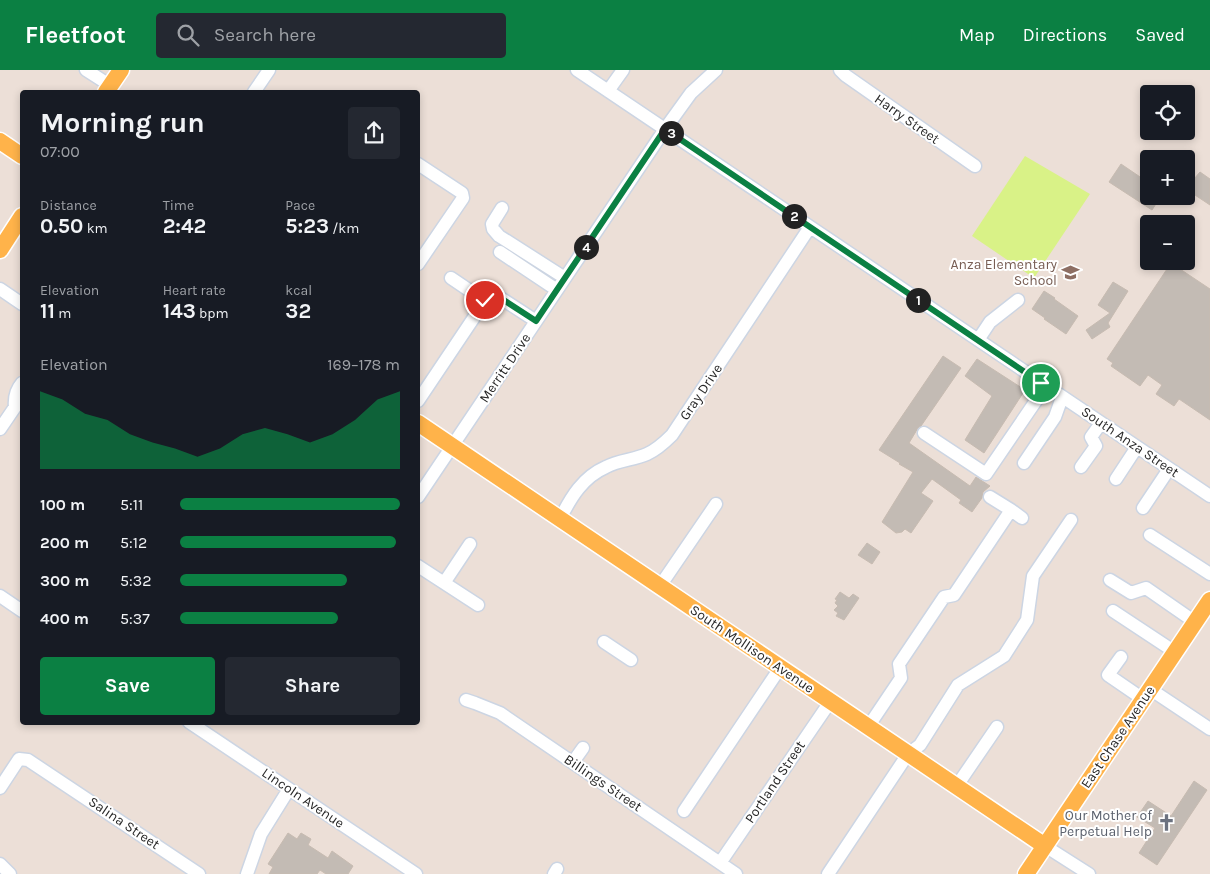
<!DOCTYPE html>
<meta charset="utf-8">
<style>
:root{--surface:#171b24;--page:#242831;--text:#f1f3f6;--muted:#9ea1a6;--accent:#0b8043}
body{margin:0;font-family:Karla,sans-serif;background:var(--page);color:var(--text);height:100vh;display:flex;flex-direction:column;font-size:19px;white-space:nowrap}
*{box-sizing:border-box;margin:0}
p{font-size:16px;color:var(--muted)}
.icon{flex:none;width:28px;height:28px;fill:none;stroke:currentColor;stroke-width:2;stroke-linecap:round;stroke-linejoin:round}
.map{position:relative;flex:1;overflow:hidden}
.details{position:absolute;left:20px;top:20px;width:400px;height:635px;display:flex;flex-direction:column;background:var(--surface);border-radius:5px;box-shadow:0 2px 8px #0003}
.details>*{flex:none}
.tools{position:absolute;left:1140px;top:15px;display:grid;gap:10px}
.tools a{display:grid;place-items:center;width:55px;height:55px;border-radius:5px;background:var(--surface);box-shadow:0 2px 8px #0003;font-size:25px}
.pin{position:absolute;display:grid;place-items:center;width:42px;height:42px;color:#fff;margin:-21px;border:2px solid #fff;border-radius:50%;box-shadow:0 1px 5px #0007}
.km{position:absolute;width:25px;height:25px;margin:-12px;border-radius:50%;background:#222;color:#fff;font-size:14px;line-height:25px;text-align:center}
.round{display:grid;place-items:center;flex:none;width:52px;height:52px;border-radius:5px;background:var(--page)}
.headline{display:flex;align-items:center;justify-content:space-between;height:85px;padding:0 20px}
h1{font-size:28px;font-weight:700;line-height:38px}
.stats{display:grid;grid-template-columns:repeat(3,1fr);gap:8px;height:85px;padding:5px 20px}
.stats div{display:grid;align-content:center}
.stats b{font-size:21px;font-weight:700}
.stats small{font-size:14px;font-weight:400}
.stats p{font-size:14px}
.chart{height:140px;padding:10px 20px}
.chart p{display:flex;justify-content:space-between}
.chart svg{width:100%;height:90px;margin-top:5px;fill:var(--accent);opacity:.7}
.cta{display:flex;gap:10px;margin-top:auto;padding:10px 20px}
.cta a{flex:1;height:58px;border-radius:5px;background:var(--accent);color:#fff;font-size:20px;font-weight:700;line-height:58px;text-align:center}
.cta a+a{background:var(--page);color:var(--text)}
ul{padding:0 20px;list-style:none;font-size:16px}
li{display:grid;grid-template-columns:80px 60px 1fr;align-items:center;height:38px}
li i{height:12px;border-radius:6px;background:var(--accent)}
header{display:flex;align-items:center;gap:30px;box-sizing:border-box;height:70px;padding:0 25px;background:var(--accent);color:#fff}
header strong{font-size:24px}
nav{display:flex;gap:28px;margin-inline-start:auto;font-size:18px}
.search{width:350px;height:45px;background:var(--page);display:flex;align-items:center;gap:12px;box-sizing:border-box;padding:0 18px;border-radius:5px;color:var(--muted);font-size:19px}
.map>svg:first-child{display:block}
.pitch{fill:#d9f287}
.building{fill:#c3bbb4;stroke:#c7bbb1}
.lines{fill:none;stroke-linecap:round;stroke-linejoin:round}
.minor-casing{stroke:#ccd5e3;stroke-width:15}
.major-casing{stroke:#fff;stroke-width:19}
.minor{stroke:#fff;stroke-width:12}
.major{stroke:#ffb34a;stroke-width:16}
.route-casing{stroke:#fff;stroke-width:10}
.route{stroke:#0b8043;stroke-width:6}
.labels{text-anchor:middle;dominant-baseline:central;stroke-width:4;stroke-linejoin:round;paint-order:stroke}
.street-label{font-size:14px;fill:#282828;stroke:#fff}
.education-label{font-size:14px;fill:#785e54;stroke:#fff;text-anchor:end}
.worship-label{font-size:14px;fill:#5b616d;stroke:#fff;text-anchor:end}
</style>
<header>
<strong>Fleetfoot</strong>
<div class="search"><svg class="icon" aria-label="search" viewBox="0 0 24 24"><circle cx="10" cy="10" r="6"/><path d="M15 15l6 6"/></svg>Search here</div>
<nav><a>Map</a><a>Directions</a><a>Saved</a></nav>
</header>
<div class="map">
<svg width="1210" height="804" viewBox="0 0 1210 804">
<rect width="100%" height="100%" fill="#ecdfd7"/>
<path class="pitch" d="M1025,86L1090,124L1034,208L972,166Z"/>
<path class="building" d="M1121,94L1149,113V126H1161L1152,140L1109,112Z
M1200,102L1210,109V135L1186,119V104L1194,109Z
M1171,193L1210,219V350L1179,329L1174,336L1156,324L1162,315L1148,305L1140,316L1111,296L1113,293L1107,289Z
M1113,212L1128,221L1108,253L1110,257L1092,269L1086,260L1110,243L1098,235Z
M1044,221L1055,228L1054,229L1078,246L1066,264L1044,249L1045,248L1032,239Z
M943,286L961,298L921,356L918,358L909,373L970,416L976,407L990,416L983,422L982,428L972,442L959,433L961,430L932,409L921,423L933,431L911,463L905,459L902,462L896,463L882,452L913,402L899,394L900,393L879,380Z
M977,289L1025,320L984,383L965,370L992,326L965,306Z
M867,473L880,482L872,494L858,485Z
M840,522L849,528L853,524L859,528L844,550L836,546L838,543L834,540L838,536L835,533L837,530L835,529Z
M1194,711L1207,720L1157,795L1139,783L1155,758L1137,747L1148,731L1171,746Z
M288,763L297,769L301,763L311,769L308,775L328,788L332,781L353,796L348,804H326L320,800L317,804H269L273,797L268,794Z"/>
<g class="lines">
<defs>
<path id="minor" d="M86,0L111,16
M577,0L1210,426
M840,0L845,5L975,96
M608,21L623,0
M254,22L269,0
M418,94L462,123L463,128L418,194
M502,138L492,154L493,159L499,166L565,208
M500,182L557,220
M0,219L22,234
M485,231L496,225L536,251
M978,270L990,252L1018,230
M418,331L485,231L451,208
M0,359L15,337C14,327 16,320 22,313
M924,363L986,404L1046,316
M1024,393L1055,347L1060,333L1064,328
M1081,397L1096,376L1091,367L1101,353
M1116,409L1137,377
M418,427L665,59L691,23L716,0
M990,427L1011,440
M1143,438L1169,399
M560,449C571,427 583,407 606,397C619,390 634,390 647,384C656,380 665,372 672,365L810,157
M1150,465L1210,504
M418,496L478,535
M1110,510L1131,523L1146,518L1195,552
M444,513L470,474
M660,516L716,434
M0,526L22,541
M1113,541L1175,582
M604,572L631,590
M1121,587L1108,605L1143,629
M1150,619L1210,659
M466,630L475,633L500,643L736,804
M189,652L416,804
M868,657L901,608L899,594L944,527L954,525L1011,440L1022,448
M573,692L583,678
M956,717L997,657
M0,718L19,689L28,690L199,804
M684,741L780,598
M1045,776L1089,804
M720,793L830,632
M0,794L10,804
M247,804L261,764L289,719
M554,804L557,799
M828,804L908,684L920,675L958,615L1004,586L1027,550L1033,506L1071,450"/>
<path id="major" d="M106,22L121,0
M0,71L22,86
M0,180L22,146
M418,353L1045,776
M1026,804L1210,530"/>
</defs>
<use href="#minor" class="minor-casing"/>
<use href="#major" class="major-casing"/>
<use href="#minor" class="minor"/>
<use href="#major" class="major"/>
</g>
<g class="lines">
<defs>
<path id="route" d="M485,230L496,225L536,251L665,59L1041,313"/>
</defs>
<use href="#route" class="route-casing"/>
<use href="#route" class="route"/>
</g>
<defs>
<symbol id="school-bare" viewBox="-9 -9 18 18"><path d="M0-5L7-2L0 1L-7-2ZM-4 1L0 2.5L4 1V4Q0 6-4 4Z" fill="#8d6e63" stroke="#fff" stroke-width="2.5" paint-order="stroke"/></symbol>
<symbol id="church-bare" viewBox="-9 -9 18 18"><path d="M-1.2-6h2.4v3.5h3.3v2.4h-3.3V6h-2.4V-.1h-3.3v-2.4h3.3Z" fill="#6b7280" stroke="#fff" stroke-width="2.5" paint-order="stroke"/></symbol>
</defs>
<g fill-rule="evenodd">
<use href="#school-bare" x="1058" y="190" width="25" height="25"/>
<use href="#church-bare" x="1154" y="740" width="25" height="25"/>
</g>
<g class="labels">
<g class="street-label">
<text transform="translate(907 49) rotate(35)">Harry Street</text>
<text transform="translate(505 298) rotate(-56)">Merritt Drive</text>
<text transform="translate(701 322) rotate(-56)">Gray Drive</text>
<text transform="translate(1130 372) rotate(34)">South Anza Street</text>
<text transform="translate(752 579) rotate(34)">South Mollison Avenue</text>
<text transform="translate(1118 667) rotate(-56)">East Chase Avenue</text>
<text transform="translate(775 712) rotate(-56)">Portland Street</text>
<text transform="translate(603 713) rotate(34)">Billings Street</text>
<text transform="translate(303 728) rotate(34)">Lincoln Avenue</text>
<text transform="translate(124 753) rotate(34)">Salina Street</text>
</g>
<g class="education-label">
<text x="1057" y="194">Anza Elementary<tspan x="1057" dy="16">School</tspan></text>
</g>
<g class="worship-label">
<text x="1152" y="745">Our Mother of<tspan x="1152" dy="16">Perpetual Help</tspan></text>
</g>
</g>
</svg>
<div class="tools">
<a><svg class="icon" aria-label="locate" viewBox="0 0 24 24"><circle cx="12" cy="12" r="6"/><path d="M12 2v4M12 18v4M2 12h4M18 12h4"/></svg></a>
<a>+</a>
<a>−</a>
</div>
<div class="pin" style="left:1041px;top:313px;background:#1e9e55"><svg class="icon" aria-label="arrive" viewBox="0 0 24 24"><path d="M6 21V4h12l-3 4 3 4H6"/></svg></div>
<div class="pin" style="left:485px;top:230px;background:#d93025"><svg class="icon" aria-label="check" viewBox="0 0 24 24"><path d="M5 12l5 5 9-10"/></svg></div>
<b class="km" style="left:918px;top:230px">1</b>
<b class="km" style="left:794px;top:146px">2</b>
<b class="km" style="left:671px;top:63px">3</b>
<b class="km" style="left:586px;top:177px">4</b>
<section class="details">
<div class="headline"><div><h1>Morning run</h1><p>07:00</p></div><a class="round"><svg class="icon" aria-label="share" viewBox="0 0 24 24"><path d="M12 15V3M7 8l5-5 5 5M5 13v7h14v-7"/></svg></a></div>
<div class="stats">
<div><p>Distance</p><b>0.50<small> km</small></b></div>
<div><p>Time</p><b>2:42</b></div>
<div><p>Pace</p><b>5:23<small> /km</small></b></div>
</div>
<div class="stats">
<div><p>Elevation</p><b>11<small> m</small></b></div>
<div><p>Heart rate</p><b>143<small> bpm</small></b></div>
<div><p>kcal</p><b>32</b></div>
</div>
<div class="chart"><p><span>Elevation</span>169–178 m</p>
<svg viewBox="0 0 160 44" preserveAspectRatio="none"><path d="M0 44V6L10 10L20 17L30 20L40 27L50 31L60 34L70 38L80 34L90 27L100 24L110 27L120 31L130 27L140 20L150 10L160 6V44z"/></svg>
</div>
<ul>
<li><b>100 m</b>5:11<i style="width:100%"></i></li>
<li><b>200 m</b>5:12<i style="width:98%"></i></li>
<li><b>300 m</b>5:32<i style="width:76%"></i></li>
<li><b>400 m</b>5:37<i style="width:72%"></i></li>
</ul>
<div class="cta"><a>Save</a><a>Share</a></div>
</section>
</div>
